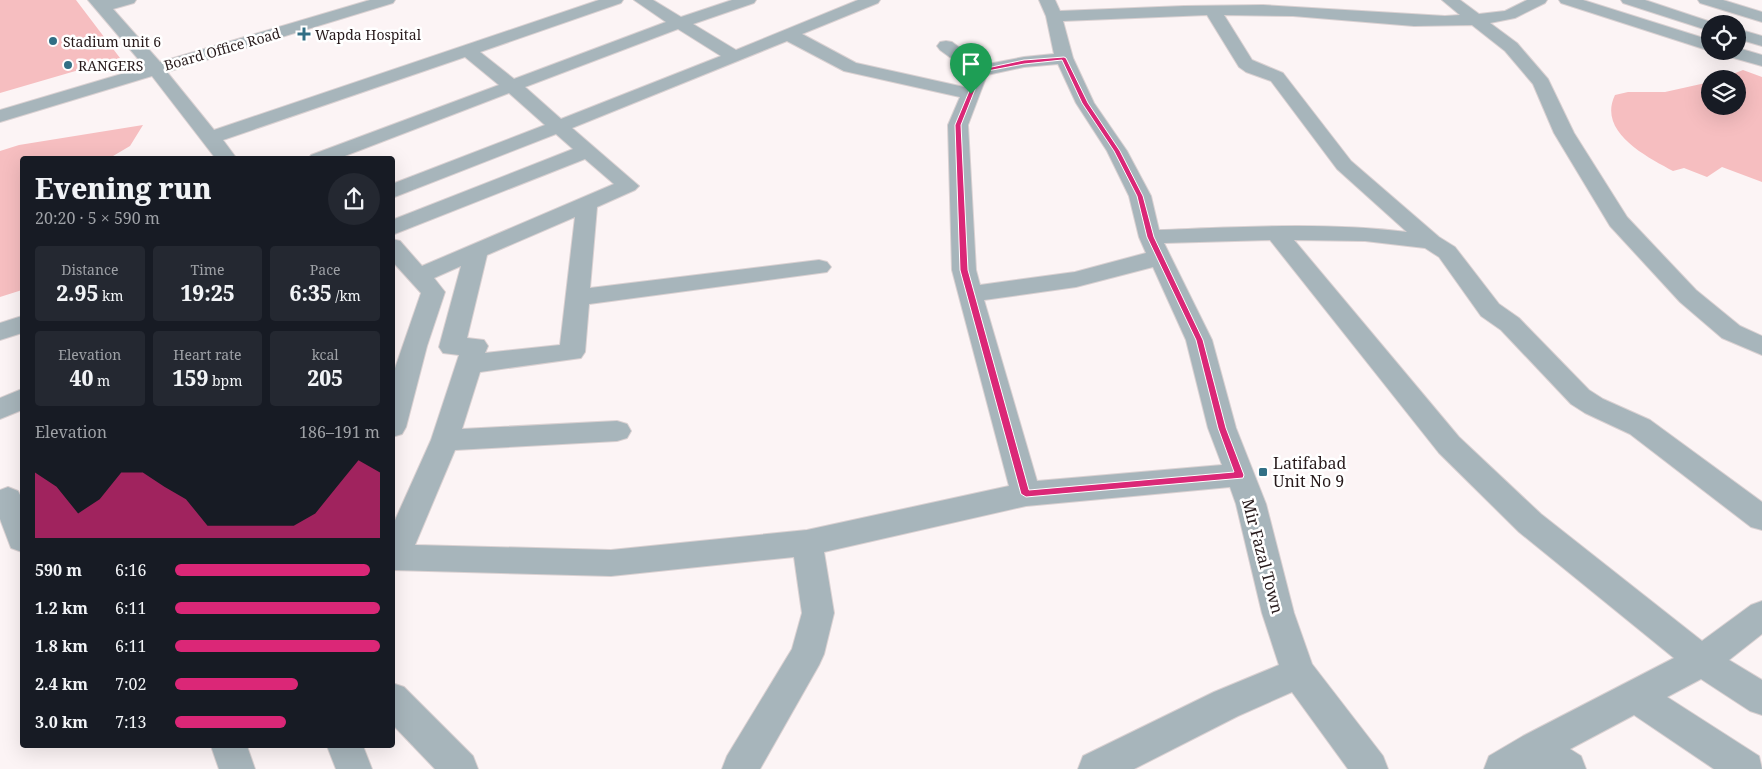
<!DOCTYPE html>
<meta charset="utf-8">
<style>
:root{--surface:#171b24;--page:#242831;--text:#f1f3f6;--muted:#9ea1a6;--accent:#db2777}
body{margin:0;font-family:"Noto Serif",serif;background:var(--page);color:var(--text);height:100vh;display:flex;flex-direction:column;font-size:19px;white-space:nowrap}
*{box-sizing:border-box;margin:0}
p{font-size:16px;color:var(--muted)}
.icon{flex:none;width:28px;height:28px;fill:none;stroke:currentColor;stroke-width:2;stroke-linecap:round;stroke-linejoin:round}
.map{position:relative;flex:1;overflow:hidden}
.panel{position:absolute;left:20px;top:156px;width:375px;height:592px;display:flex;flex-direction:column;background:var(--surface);border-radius:5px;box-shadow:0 5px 20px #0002}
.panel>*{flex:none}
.fabs{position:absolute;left:1701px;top:15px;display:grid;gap:10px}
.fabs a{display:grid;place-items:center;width:45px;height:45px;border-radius:50%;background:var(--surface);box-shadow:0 5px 20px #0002;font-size:25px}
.pin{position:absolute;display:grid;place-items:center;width:42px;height:42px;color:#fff;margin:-51px -21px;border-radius:50% 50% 50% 0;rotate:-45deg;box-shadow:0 0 5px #0007}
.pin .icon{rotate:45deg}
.round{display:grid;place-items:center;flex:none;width:52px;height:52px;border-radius:26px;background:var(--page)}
.headline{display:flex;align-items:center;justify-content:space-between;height:85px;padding:0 15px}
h1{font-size:28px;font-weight:800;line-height:38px}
.figures{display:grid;grid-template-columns:repeat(3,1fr);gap:8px;height:85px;padding:5px 15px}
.figures div{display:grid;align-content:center;border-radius:5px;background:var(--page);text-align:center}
.figures b{font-size:21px;font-weight:800}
.figures small{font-size:14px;font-weight:400}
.figures p{font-size:14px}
.chart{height:140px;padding:10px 15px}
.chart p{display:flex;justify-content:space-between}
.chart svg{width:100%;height:90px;margin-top:5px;fill:var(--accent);opacity:.7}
ul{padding:0 15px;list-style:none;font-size:16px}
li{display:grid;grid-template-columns:80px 60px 1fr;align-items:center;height:38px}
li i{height:12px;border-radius:6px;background:var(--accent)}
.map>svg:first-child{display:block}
.green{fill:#f6bec0}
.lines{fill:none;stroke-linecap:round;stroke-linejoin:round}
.minor-casing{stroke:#dad1d2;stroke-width:2}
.minor{fill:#a7b5bb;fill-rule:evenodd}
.route{fill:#db2777;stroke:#fff;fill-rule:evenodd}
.poi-dot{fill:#326f85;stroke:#fff;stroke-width:2}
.labels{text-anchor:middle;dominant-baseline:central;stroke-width:5;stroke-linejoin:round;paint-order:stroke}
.far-poi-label{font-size:14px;fill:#271a1b;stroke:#fff;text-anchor:start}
.far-street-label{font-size:14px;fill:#271a1b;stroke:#fff}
.poi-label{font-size:16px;fill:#271a1b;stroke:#fff;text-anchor:start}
.street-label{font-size:16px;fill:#271a1b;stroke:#fff}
</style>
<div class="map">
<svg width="1762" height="769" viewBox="0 0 1762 769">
<rect width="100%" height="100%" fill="#fcf4f5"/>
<path class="green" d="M0,0H76L120,58L0,93Z
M1743,70L1762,77V182L1722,167L1707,177L1684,168L1673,171C1647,157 1597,132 1615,95L1628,92H1665L1710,82V106H1738V79H1720Z
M143,125L130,146L108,159H22V290L0,297V151L19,145Z"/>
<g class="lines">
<defs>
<path id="minor" d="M88,0H136L134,3L113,9L160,62L370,0H395L393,3L167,72L214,130L599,0H623L621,3L480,52L514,79L666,22L634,0H653L681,17L732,0H756L754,3L693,24L736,50L858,0H880L878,3L802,34L856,63L964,87L970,72L940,50L937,46L940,42L946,41L952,42L983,65L1024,57L1054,54L1046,16L1039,0H1055L1060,11L1184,6L1263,5L1445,16L1460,15L1442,0H1460L1479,14L1505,11L1527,0H1547L1545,3L1515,18L1490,23L1517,43L1548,79L1574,133L1627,217L1696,290L1740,326L1762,336V355L1722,338L1680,302L1610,226L1554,133L1533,84L1505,51L1472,25L1414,26L1293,16L1224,15L1252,60L1283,73L1351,161L1439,237L1455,247L1499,304L1519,318L1589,390L1603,399L1650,420L1762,502V530L1751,527L1630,434L1585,413L1571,404L1501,330L1481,316L1439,257L1425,248L1365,241L1294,240L1459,437L1541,514L1702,641L1751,605L1762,601V634L1729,660L1762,680V715L1750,711L1701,679L1667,697L1759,756L1762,769H1714L1634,715L1570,749L1581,756L1586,769H1484L1489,756L1523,736L1674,658L1519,532L1439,453L1270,240L1164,243L1212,340L1236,428L1266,504L1294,613L1312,664L1383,756L1388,769H1348L1292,692L1238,716L1134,769H1078L1083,756L1214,692L1279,665L1262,613L1236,504L1230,487L1026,506L824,552L834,613L824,654L819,665L760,769H722L727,756L792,649L802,613L794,557L611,576L392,570V527L431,440L459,355L443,353L439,347L461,266L434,278L445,292L427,346L406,427L402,434L392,437V377L421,293L392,261V239L400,241L422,266L614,184L585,159L392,235V220L573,149L556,134L392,198V184L545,125L509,93L337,159H308L311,155L499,85L465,57L223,140L237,159H216L152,76L0,122V110L145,67ZM1207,15L1239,67L1246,72L1271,81L1337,169L1407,232C1325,222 1242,227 1159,230L1151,196L1127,151L1094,103L1073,58L1063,21ZM678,29L721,56L561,119L525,87ZM787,41L844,71L960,97L948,125L952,270L1009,486L807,530L611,550L415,545L455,450L617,441L627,438L631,431L627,424L617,421L462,429L480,372L581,358L585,352L589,304L827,272L831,267L827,262L819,260L590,288L597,207L635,190L639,186L572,128ZM1058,64L1076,103L1107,151L1129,196L1139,237L1146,253L1075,272L980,285L976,270L968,125L987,75L1024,67ZM575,217L560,345L485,353L488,346L484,340L467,338L487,255ZM1153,267L1186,340L1208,428L1222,465L1037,481L984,300L1076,287Z
M1559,0H1583L1710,40V51L1561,3Z
M1621,0H1645L1717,24H1710V31L1623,3Z
M1698,0H1723L1762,12V22L1700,3Z
M1738,29L1762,36V46L1738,39Z
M1738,48L1762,55V66L1723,55L1720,51H1738Z
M22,316V333L0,340V323Z
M22,389V410L0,419V398Z
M8,487L18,491L22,499V552L11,548L0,519V490Z
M392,683L404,687L473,756L478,769H435L392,724Z
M211,746H247L255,769H219Z
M327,746H363L372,769H336Z"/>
</defs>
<use href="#minor" class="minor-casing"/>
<use href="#minor" class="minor"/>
</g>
<path class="route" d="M1064,57L1066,58L1088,103L1120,151L1143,196L1154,237L1203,340L1226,428L1244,475L1243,478L1026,497L1021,494L960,270L955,125L978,70L1024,60ZM1062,60L1082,103L1114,151L1137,196L1147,237L1196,340L1218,428L1234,472L1029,490L968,270L961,125L982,72L1024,64Z"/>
<g class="poi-dot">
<path d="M301.5 26.5h5v5h5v5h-5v5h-5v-5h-5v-5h5z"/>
<circle cx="53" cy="41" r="5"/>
<circle cx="68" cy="65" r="5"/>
<rect x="1258" y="467" width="10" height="10" rx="2.5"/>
</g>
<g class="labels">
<g class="far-poi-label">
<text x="315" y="34">Wapda Hospital</text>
<text x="63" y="41">Stadium unit 6</text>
<text x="78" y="65">RANGERS</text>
</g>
<g class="far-street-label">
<text transform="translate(222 49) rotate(-16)">Board Office Road</text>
</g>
<g class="poi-label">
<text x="1273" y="463">Latifabad<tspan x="1273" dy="18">Unit No 9</tspan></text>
</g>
<g class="street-label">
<text transform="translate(1263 556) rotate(75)">Mir Fazal Town</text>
</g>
</g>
</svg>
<div class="fabs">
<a><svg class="icon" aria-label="locate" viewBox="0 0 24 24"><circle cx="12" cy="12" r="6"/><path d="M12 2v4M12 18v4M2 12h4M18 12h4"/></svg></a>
<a><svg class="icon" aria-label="layers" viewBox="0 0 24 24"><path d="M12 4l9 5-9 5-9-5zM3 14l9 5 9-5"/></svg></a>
</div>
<div class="pin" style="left:971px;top:94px;background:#1e9e55"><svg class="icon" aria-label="arrive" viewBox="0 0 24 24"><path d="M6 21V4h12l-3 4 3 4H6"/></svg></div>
<section class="panel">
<div class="headline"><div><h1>Evening run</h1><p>20:20 · 5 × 590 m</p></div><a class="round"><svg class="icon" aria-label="share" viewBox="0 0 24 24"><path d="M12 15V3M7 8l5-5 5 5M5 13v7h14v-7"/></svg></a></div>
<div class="figures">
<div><p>Distance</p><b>2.95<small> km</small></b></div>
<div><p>Time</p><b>19:25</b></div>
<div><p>Pace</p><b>6:35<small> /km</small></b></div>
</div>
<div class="figures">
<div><p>Elevation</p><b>40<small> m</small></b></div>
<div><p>Heart rate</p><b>159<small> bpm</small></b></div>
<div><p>kcal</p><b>205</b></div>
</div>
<div class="chart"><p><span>Elevation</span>186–191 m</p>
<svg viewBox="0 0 160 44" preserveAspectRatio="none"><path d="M0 44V12L10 19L20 32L30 25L40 12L50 12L60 19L70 25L80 38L90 38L100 38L110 38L120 38L130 32L140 19L150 6L160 12V44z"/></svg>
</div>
<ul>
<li><b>590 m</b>6:16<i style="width:95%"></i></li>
<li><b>1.2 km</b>6:11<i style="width:100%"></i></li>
<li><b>1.8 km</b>6:11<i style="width:100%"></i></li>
<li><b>2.4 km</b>7:02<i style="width:60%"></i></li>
<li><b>3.0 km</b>7:13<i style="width:54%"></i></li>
</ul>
</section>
</div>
